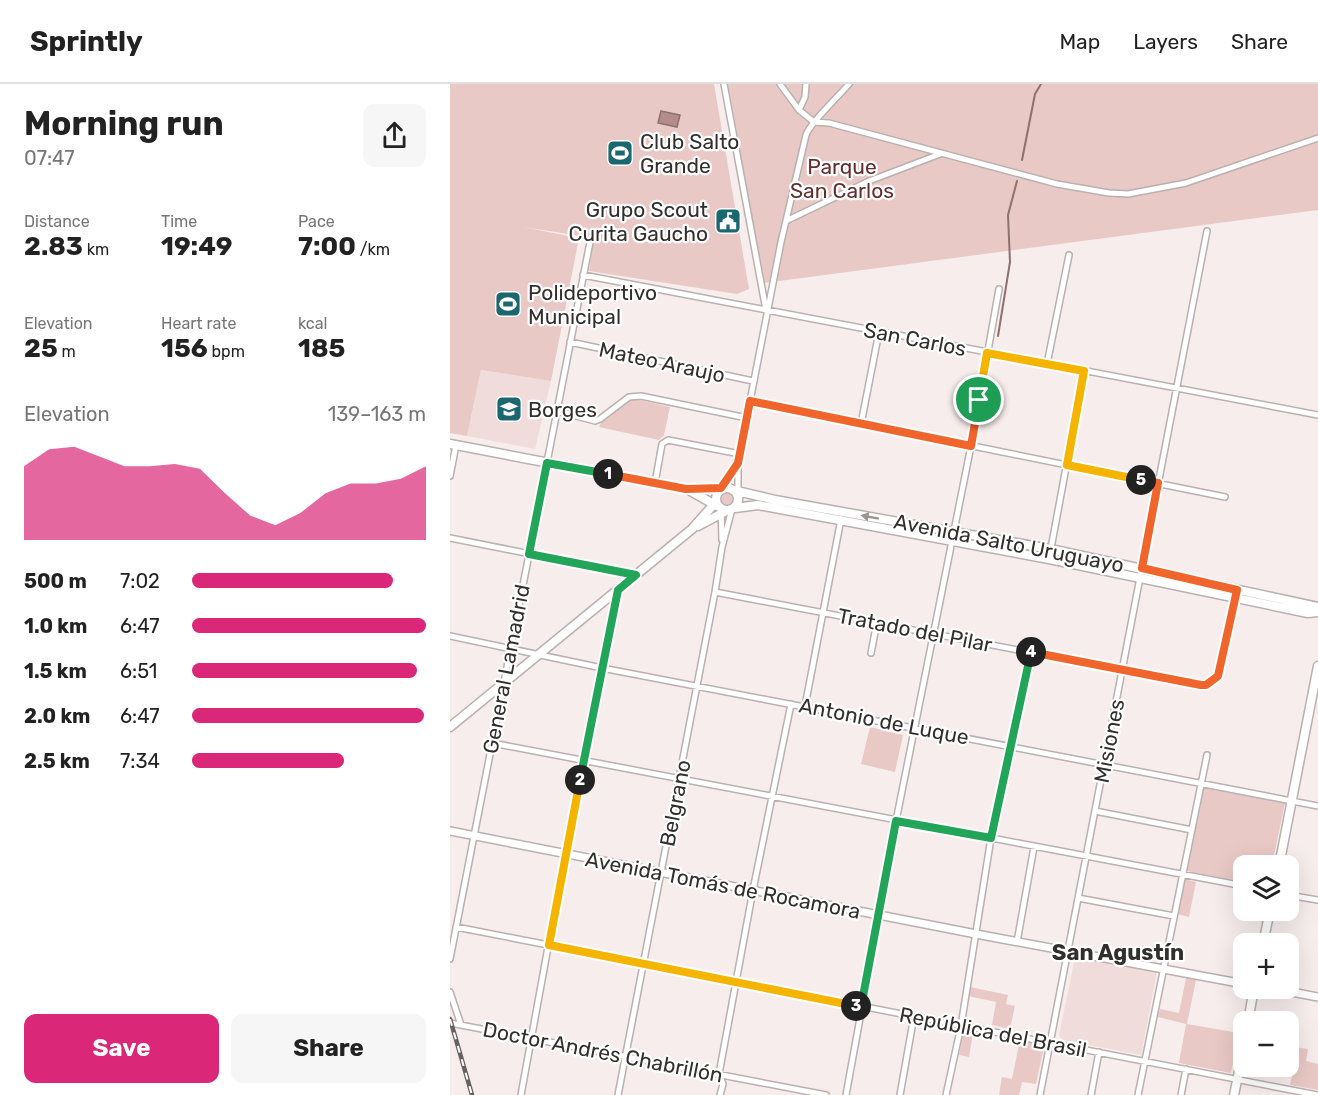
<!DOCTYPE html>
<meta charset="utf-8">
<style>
:root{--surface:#fff;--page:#f6f6f6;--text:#222;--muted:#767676;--line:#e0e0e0;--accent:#db2777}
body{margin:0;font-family:Rubik,sans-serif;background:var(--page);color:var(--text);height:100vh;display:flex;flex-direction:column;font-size:22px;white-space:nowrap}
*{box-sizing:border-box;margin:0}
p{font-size:20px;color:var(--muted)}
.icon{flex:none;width:33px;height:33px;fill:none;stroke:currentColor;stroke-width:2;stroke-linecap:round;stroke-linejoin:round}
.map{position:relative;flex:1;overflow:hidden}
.side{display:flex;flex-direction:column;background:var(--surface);width:450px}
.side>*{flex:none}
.buttons{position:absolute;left:783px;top:771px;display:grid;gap:12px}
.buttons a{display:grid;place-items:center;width:66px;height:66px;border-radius:12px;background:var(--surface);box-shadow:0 6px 24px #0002;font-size:30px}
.pin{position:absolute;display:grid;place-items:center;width:51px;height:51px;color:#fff;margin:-26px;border:3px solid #fff;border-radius:50%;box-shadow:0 2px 6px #0007}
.km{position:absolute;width:30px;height:30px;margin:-15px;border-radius:50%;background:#222;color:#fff;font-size:16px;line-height:30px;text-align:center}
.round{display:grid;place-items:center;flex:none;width:63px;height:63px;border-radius:12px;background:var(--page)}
.summary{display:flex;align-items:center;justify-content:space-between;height:102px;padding:0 24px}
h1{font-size:33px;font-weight:700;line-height:45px}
.figures{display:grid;grid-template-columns:repeat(3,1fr);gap:9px;height:102px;padding:6px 24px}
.figures div{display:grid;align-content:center}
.figures b{font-size:26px;font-weight:700}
.figures small{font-size:16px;font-weight:400}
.figures p{font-size:16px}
.chart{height:168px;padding:12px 24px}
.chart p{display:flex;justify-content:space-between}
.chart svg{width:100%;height:108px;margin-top:6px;fill:var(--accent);opacity:.7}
.cta{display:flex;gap:12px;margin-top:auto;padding:12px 24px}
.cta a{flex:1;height:69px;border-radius:12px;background:var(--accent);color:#fff;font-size:24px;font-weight:700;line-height:69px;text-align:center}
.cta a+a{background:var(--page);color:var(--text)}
ul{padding:0 24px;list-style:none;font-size:20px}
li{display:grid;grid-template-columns:96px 72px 1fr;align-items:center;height:45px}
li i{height:15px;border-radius:8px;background:var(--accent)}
header{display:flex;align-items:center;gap:36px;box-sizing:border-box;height:84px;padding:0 30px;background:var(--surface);border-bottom:2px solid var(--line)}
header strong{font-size:28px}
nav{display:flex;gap:33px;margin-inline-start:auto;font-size:21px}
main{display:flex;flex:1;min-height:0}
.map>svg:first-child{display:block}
.built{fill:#f0dddb}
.green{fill:#e9c9c6}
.water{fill:#b28d89;stroke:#8c716e;stroke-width:1.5}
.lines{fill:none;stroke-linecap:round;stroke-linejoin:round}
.stream{stroke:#8c716e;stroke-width:2}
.minor-casing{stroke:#b9b0af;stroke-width:8}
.tertiary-casing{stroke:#b9b0af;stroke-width:10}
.secondary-casing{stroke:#b9b0af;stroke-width:11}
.minor{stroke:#fff;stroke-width:5}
.tertiary{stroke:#fff;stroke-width:7}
.secondary{stroke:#fff;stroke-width:8}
.rail-casing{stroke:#676261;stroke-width:4.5}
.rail{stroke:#fff;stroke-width:2;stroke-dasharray:7;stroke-linecap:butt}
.oneway{fill:#989796}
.split-1-casing{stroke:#fff;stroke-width:12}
.split-2-casing{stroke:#fff;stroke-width:12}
.split-3-casing{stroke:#fff;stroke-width:12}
.split-4-casing{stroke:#fff;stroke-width:12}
.split-5-casing{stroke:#fff;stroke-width:12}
.split-6-casing{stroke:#fff;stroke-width:12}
.split-1{stroke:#f0652b;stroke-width:8}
.split-2{stroke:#22a559;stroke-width:8}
.split-3{stroke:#f5b400;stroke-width:8}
.split-4{stroke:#22a559;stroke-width:8}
.split-5{stroke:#f0652b;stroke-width:8}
.split-6{stroke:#f5b400;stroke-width:8}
.labels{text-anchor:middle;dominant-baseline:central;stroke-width:4.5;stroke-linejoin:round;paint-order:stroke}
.poi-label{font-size:21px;fill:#322f2e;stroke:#fff;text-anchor:start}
.park-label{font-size:21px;fill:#632e2b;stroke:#fff}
.street-label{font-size:21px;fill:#322f2e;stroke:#fff}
.neighbourhood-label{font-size:22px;font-weight:bold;fill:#322f2e;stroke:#fff}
</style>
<header>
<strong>Sprintly</strong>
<nav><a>Map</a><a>Layers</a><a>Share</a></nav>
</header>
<main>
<section class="side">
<div class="summary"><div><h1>Morning run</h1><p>07:47</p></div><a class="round"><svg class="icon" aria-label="share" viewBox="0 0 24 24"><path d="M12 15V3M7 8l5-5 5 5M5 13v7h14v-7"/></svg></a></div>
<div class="figures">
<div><p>Distance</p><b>2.83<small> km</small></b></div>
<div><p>Time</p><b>19:49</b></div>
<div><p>Pace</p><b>7:00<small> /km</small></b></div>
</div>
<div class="figures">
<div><p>Elevation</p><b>25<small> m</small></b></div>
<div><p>Heart rate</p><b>156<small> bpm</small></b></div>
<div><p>kcal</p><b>185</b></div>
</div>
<div class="chart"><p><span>Elevation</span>139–163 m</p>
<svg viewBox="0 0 160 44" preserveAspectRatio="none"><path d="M0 44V14L10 7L20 6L30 10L40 14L50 14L60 13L70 15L80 25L90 34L100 38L110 33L120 25L130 21L140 21L150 19L160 14V44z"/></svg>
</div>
<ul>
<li><b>500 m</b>7:02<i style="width:86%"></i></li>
<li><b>1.0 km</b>6:47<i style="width:100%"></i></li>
<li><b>1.5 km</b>6:51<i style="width:96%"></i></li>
<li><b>2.0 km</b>6:47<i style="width:99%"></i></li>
<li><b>2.5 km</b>7:34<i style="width:65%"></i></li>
</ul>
<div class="cta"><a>Save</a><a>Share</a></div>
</section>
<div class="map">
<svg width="868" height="1011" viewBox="0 0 868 1011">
<rect width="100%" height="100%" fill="#f7edec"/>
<path class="built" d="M31,286L101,297L85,365L17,352Z
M631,874L707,888L691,971L613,956L609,951L624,878Z"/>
<path class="green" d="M0,0H264L299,205L287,210L139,187L144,154L73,143L129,154L101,297L31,286L17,352L0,349Z
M278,0H868V126L314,199Z
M181,314L220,323L214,351L209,356L149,343C154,330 169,322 181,314Z
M269 415a8 8 0 1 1 16 0a8 8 0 1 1-16 0Z
M420,643L453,651L445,688L411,680Z
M754,704L835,719L822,781L794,782L793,798L737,787Z
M734,795L746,798L739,833L727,830Z
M736,894L746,896L737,940L789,949L781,989L729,979L736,940L708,933L710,925L729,929Z
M520,903L558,911L556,920L565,922L560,945L542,941L546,918L518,912Z
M516,948L523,949L519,973L509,971L513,951Z
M570,955L592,960L594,963L586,1000L572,998L569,1011H549L552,993L562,995Z
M838,962L858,965L856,977L868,980V1006L840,1001L845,979L839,977Z"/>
<path class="water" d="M211,27L230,31L227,43L208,39Z"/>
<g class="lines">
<path class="stream" d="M572,76L585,10L591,0
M548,252L560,178L558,131L567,97"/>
<defs>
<path id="minor" d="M274,0L316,226
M330,0L349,26L364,38
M349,26L355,13L356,0
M364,38L379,39L607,100L659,109L678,110L736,99L868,54
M336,137L419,97L490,70
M133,191L868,331
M120,258L303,297
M597,280L619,171
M300,317L775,413
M107,327L145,337L150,335L179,313L191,312L297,334
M411,340L429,248
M0,392L6,361
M205,399L212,360L218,356L290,370
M271,405L287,380
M288,413V379L331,158L356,51C359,40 389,12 399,0
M271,424L272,456
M0,454L186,491
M599,475L634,287
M265,508L751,601L762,598L768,592L785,513
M0,552L152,584L868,722
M421,569L427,538
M355,622L391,435
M42,659L794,802
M645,727L742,746
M838,811L868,816
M628,814L724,832
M6,843L867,1011
M567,858L584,763
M0,875L141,153
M0,908L11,941
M0,939L376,1011
M71,1011L115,770L168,506
M168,1011L265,508L272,463L282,425
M270,1011L273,1000L269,990L303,806L341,620
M396,1011L446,737L521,362L549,205
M450,1011L464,932
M496,1011L511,942L541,754L580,568
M590,1011L757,147
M641,1011L649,968
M688,1011L757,671
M731,1011L736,985"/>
<path id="tertiary" d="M0,747L526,850L794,900
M821,904L868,913"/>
<path id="secondary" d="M0,360L236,405L276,404
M266 415a11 11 0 1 1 22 0a11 11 0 1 1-22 0Z
M237,405L267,422
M283,406L325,416L600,465L868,523
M285,424L308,421L599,475L858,529L868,528
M248,442L278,426
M0,643L242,445L266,418
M829,782L868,582
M813,860L820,826
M798,938L804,904
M784,1011L794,963"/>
</defs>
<use href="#minor" class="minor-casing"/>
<use href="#tertiary" class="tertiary-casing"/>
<use href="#secondary" class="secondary-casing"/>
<use href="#minor" class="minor"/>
<use href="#tertiary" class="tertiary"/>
<use href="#secondary" class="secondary"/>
<defs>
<path id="rail" d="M0,935L22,1011"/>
</defs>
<use href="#rail" class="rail-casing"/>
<use href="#rail" class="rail"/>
</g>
<defs><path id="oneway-solid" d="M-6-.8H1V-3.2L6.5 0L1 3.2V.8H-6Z" transform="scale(1.5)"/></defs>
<use class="oneway" href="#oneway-solid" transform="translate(420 433) rotate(-170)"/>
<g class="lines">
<defs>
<path id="split-1" d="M158,390L236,405L271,404L288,379L300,317L521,362L529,316"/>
<path id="split-2" d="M130,696L168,506L186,491L79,470L97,379L158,390"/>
<path id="split-3" d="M130,696L99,861L406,922"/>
<path id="split-4" d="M406,922L411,923L446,737L541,754L581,568"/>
<path id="split-5" d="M581,568L751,601H756L768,592L787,506L692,484L708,399L691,396"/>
<path id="split-6" d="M529,316L537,269L634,287L617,381L691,396"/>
</defs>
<use href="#split-1" class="split-1-casing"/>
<use href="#split-2" class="split-2-casing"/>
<use href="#split-3" class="split-3-casing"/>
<use href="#split-4" class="split-4-casing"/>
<use href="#split-5" class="split-5-casing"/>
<use href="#split-6" class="split-6-casing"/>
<use href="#split-1" class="split-1"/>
<use href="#split-2" class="split-2"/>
<use href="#split-3" class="split-3"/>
<use href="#split-4" class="split-4"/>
<use href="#split-5" class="split-5"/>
<use href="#split-6" class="split-6"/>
</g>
<defs>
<symbol id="stadium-square" viewBox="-11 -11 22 22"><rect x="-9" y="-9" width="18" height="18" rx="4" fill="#1b676f" stroke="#fff"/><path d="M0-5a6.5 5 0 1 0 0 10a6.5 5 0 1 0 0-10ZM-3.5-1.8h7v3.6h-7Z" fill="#fff"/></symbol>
<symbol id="civic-square" viewBox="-11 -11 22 22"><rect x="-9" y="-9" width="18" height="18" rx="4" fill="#1b676f" stroke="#fff"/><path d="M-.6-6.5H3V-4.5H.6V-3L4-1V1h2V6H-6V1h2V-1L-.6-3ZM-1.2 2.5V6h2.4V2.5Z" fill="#fff"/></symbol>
<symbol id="school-square" viewBox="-11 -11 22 22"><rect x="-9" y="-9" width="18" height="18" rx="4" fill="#1b676f" stroke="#fff"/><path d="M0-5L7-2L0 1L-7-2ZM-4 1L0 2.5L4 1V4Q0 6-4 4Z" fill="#fff"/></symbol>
</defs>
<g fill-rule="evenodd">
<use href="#stadium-square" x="155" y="54" width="30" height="30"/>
<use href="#civic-square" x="263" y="122" width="30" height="30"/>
<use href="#stadium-square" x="43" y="205" width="30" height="30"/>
<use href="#school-square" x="44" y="310" width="30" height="30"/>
</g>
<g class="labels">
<g class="poi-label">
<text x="190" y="57">Club Salto<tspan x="190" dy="24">Grande</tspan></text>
<text x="258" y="125" text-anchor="end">Grupo Scout<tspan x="258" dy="24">Curita Gaucho</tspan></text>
<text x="78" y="208">Polideportivo<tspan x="78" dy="24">Municipal</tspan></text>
<text x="78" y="325">Borges</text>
</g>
<g class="park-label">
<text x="392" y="82">Parque<tspan x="392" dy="24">San Carlos</tspan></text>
</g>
<g class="street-label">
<text transform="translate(465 255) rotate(11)">San Carlos</text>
<text transform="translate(212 278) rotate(12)">Mateo Araujo</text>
<text transform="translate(559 459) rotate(11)">Avenida Salto Uruguayo</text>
<text transform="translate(465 546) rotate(11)">Tratado del Pilar</text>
<text transform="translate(56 585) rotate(-79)">General Lamadrid</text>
<text transform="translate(434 637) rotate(11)">Antonio de Luque</text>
<text transform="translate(659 657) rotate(-79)">Misiones</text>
<text transform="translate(225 719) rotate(-79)">Belgrano</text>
<text transform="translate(273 801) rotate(11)">Avenida Tomás de Rocamora</text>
<text transform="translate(543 948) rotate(11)">República del Brasil</text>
<text transform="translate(153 968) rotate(11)">Doctor Andrés Chabrillón</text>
</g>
<g class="neighbourhood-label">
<text x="668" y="868">San Agustín</text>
</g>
</g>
</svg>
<div class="buttons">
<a><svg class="icon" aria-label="layers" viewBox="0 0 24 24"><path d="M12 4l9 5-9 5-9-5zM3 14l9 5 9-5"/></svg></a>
<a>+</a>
<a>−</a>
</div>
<div class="pin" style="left:529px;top:316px;background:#1e9e55"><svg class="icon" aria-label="arrive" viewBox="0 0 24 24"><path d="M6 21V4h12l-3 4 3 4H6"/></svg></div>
<b class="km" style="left:158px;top:390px">1</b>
<b class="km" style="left:130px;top:696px">2</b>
<b class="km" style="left:406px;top:922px">3</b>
<b class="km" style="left:581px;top:568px">4</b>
<b class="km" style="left:691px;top:396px">5</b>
</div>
</main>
